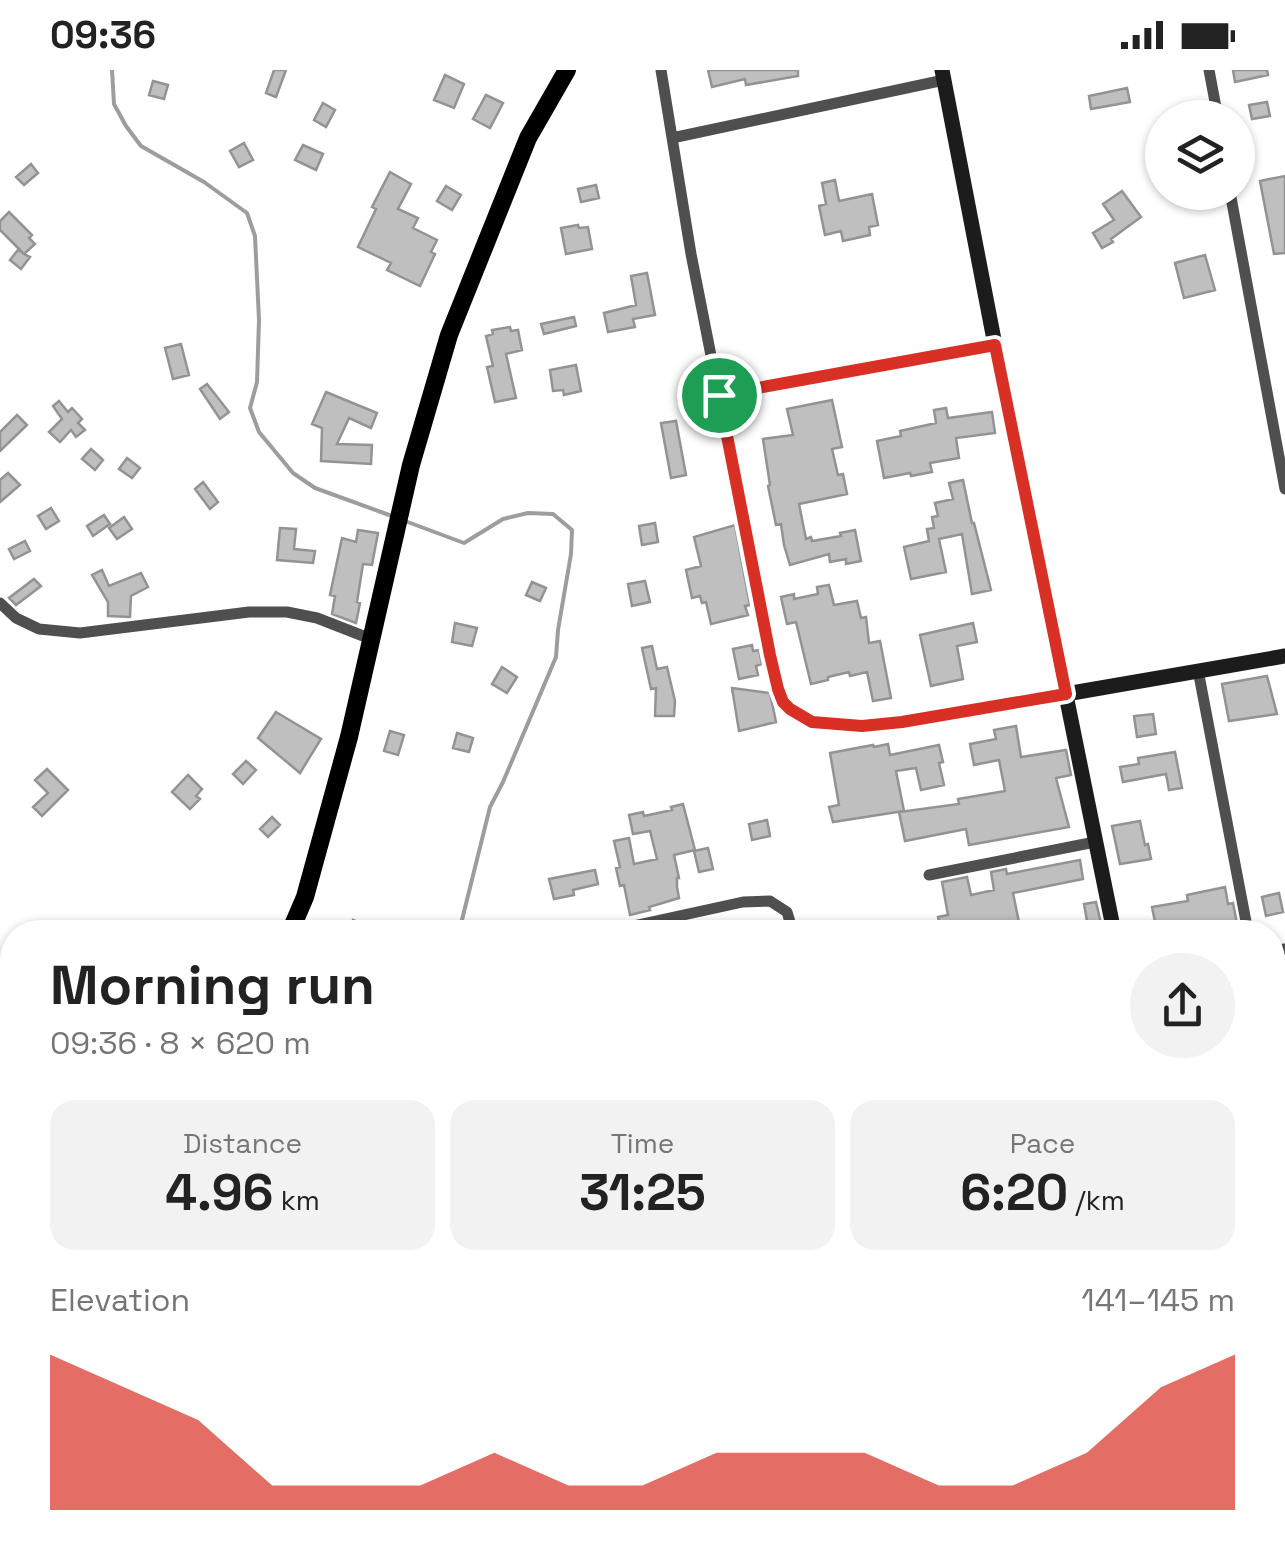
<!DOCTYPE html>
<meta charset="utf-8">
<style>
:root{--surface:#fff;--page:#f2f2f2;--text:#222;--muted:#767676;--accent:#d93025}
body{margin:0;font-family:"Space Grotesk",sans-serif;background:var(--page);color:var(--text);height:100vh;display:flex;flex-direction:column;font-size:38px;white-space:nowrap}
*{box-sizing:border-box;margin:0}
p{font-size:32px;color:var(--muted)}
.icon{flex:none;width:55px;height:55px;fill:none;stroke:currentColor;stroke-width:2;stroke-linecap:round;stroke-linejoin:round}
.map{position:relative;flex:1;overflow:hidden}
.panel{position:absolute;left:0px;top:850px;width:1285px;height:642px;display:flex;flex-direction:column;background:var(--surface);border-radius:40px 40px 0 0;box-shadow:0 2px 8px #0004}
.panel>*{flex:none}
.buttons{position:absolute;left:1145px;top:30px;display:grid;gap:20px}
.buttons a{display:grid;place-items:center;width:110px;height:110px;border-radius:50%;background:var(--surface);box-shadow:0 2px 8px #0004;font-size:50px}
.pin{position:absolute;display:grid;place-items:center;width:85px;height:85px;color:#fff;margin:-42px;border:5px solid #fff;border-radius:50%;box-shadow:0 2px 10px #0007}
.round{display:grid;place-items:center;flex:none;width:105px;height:105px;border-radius:52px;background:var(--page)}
.headline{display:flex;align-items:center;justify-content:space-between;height:170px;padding:0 50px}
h1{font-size:55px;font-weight:600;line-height:75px}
.stats{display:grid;grid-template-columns:repeat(3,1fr);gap:15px;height:170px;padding:10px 50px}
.stats div{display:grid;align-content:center;border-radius:25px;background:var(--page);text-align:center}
.stats b{font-size:50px;font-weight:600}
.stats small{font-size:28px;font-weight:400}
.stats p{font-size:28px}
.chart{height:280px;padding:20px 50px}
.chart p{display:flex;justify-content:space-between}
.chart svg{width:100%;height:180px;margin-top:10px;fill:var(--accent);opacity:.7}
.status{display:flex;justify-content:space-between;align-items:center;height:70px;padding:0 50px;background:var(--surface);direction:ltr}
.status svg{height:28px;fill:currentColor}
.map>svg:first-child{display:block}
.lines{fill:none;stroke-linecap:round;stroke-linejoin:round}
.stream{stroke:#9d9d9d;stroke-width:4}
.building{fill:#bfbfbf;stroke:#939393;stroke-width:2.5}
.street{stroke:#4f4f4f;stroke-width:11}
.secondary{stroke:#1c1c1c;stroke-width:15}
.primary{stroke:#000;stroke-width:18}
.route-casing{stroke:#fff;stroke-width:20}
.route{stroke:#d93025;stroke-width:12}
</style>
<div class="status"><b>09:36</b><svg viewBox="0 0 49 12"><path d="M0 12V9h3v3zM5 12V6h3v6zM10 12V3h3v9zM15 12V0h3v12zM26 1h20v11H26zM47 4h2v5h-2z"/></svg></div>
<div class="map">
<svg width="1285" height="1492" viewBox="0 0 1285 1492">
<rect width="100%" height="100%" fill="#fff"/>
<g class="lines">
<path class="stream" d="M112,0L114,34L126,56L141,76L204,112L247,143L255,166L259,250L257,312L250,338L259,362L293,403L315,418L392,446
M405,451L464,473L503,449L528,443L553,444L572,460L571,484L558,560L556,587L503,712L490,737L459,862
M69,1492L81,1480"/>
</g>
<path class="building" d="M274,0H286L276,27L266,23Z
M708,0H798V6L746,15L745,9L712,17Z
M1233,0H1267L1268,5L1235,12Z
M445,5L464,14L454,38L434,30Z
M153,11L168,15L164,29L149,25Z
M1127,18L1130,32L1091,39L1089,26Z
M486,25L503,33L490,58L473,49Z
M1267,32L1270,46L1252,49L1249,35Z
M323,33L335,40L326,57L314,50Z
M244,73L253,90L239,97L230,81Z
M303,75L323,84L316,100L295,90Z
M31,94L38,103L24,115L16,107Z
M390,102L411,114L398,139L418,148L413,158L437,170L431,182L435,184L420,216L387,200L391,193L358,177L376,139L372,137Z
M1285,106V183L1274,184L1260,111Z
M835,110L839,131L872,124L878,155L869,157L870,165L843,171L841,161L825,165L819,136L826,134L822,113Z
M596,115L599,128L581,132L578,119Z
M446,116L461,125L452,140L437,131Z
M1122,121L1141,147L1111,169L1113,172L1102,178L1093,163L1114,150L1103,134Z
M9,142L32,165L29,168L35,174L24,184L30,187L21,199L10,190L18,180L23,183L0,160V151Z
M578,155L579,158L588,157L592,179L566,184L561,158Z
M1205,185L1215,220L1184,228L1175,193Z
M647,203L655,245L633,249L635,257L608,262L604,243L636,235L631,206Z
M574,247L576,256L544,264L541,254Z
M510,257L511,261L518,260L522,280L506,284L516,328L495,332L487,297L493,296L486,266L493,264L492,260Z
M181,274L189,305L173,309L165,278Z
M576,295L581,321L564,325L563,320L553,321L550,300Z
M207,314L229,342L220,349L200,319Z
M326,322L377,343L371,358L349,348L337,374L372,375L371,394L321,391L322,358L312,354Z
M832,330L842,377L832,379L838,405L843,404L847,424L799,434L806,469L811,467L812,471L841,466L840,463L855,460L861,491L846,494V489L830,492L829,484L790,495L784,475L781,454L776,455L768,416L770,415L763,369L793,365L787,339Z
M59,331L68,342L72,338L82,349L78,353L85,360L76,367L71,360L60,372L49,362L62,349L53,336Z
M946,338L948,348L992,342L995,363L956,368L959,388L930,393L932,402L911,406L910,403L884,408L877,371L901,366L900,361L936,353L934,340Z
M17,345L27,355L0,381V362Z
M676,351L686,405L671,408L661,353Z
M91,379L103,390L95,400L82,389Z
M127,388L140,398L132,408L119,399Z
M8,403L20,415L0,432V410Z
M963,410L972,453H974L991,520L972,524L962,464L939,469L946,502L911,509L904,477L929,471L927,459L934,458L932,447L938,446L935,433L953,429L949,413Z
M203,412L218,432L210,439L195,419Z
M51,438L59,451L46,459L38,446Z
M104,445L110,454L93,466L87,456Z
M124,447L132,459L117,469L109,458Z
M655,453L658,472L642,475L639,456Z
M735,455L750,535L745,536L748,545L711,554L706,532L702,533L700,526L692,528L686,500L701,496L694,467Z
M280,458L296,459L294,479L315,481L313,493L277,490Z
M358,460L378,463L372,495L363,494L357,532L360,533L356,553L332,544L335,526L330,525L342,468L356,472Z
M25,471L30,481L14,489L9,479Z
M102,500L109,516L141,503L148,517L131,526L130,547L108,546V532L92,505Z
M34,509L41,516L16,535L9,528Z
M645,511L650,532L632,536L628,514Z
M532,512L546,518L540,531L526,525Z
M829,515L834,535L857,531L861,548L866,547L869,573L880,571L891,628L873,631L867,602L850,606L849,602L828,607V610L811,614L796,552L787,554L781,527L794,524V529L818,524L817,517Z
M455,553L477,558L472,576L452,572Z
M973,553L977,572L957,576L963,609L931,616L920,565Z
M752,575L753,581L759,580L762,594L756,596L758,605L739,609L733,579Z
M652,576L657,599L667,597L675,631L674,646H655L656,618L651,619L642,578Z
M502,597L517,607L507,623L492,614Z
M1267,606L1277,644L1229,651L1222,614Z
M732,618L770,623L776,652L739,661Z
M276,642L321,669L300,703L258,668Z
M1153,644L1156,664L1137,667L1134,646Z
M1016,656L1021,687L1066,680L1071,705L1056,708L1069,757L969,775L966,759L905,771L899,742L959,734L958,729L1005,721L999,690L974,695L970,674L996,669L994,660Z
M390,661L404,665L398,685L384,681Z
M457,663L473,668L469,682L453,678Z
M888,674L890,685L939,675L943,692L939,693L944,715L921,720L916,698L896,701L904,741L833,752L829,737L839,735L830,683L873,675L874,677Z
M1175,682L1182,718L1169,720L1166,704L1123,712L1120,697L1139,694L1138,688Z
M246,691L256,700L243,714L233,704Z
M47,699L68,720L42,746L33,737L48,723L35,710Z
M188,705L202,719L196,726L200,729L190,739L172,722Z
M683,734L695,780L674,785L679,808H677V817L679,828L649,837L650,840L630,845L624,815L620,816L616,798L620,797L614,771L629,768L634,794L657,789L650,761L633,764L629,745L643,742L644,746L672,740L671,737Z
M272,747L280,755L268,767L260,759Z
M767,750L770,766L752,770L749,754Z
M1140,751L1145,775L1148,774L1151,789L1120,794L1112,756Z
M708,778L713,799L699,802L694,781Z
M1080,790L1083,809L1013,823L1021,862H941L938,847L948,845L942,812L967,807L971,825L994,820L991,802L1006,799L1007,804Z
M595,800L598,814L573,820L574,825L554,829L549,809Z
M1225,817L1228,834L1233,833L1237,854L1197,862H1194L1193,857L1157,862L1152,837L1188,831L1187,825Z
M1279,823L1283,842L1266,846L1262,827Z
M1096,832L1103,862H1089L1084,834Z
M353,850L382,862H348Z
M12,1097V1174L7,1179L0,1172V1109Z
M1285,1314V1339L1272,1342V1317Z
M1276,1348L1284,1378L1272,1381V1349Z
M997,1480H1032V1484L999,1492Z
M1174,1480H1202L1205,1492H1177Z"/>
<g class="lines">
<path class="street" d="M661,0L691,184L770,585C774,604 777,628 793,641C838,677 1009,634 1066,624
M1209,0L1218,48
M672,68L944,10
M1230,122L1285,419
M719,325L995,275
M0,533L16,548L39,559L80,563L249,542H287L317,548L371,569
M1198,600L1248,862
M929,805L1095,772
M633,856L743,832L770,831L787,842L793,862
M1272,881L1285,879
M1272,1013L1285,1093
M1272,1132L1285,1129
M1272,1261L1285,1258
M0,1275L12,1283
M904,1480L906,1492"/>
<path class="secondary" d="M942,0L995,275L1114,862
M1066,624L1285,586
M1239,1480L1241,1492"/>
<path class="primary" d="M290,862L305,827L349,667L411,395L449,265L528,68L567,0
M0,1318L12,1304"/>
</g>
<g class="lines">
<defs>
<path id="route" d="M995,275L1066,624L902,652L862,656L812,652L790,639L783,632L778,619L770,585L719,325Z"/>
</defs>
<use href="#route" class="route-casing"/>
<use href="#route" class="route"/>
</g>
</svg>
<div class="buttons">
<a><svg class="icon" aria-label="layers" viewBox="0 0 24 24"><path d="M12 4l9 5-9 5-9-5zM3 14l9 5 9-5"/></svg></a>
</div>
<div class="pin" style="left:719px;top:325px;background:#1e9e55"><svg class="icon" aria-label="arrive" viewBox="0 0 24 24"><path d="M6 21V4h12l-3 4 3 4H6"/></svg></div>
<section class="panel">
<div class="headline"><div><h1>Morning run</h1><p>09:36 · 8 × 620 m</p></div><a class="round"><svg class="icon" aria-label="share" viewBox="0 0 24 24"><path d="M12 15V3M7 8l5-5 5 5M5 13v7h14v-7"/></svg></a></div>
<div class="stats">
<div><p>Distance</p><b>4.96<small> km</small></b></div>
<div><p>Time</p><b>31:25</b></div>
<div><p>Pace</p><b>6:20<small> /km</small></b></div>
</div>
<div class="chart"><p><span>Elevation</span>141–145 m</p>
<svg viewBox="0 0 160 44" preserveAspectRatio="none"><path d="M0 44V6L10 14L20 22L30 38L40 38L50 38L60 30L70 38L80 38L90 30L100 30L110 30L120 38L130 38L140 30L150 14L160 6V44z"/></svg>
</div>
</section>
</div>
